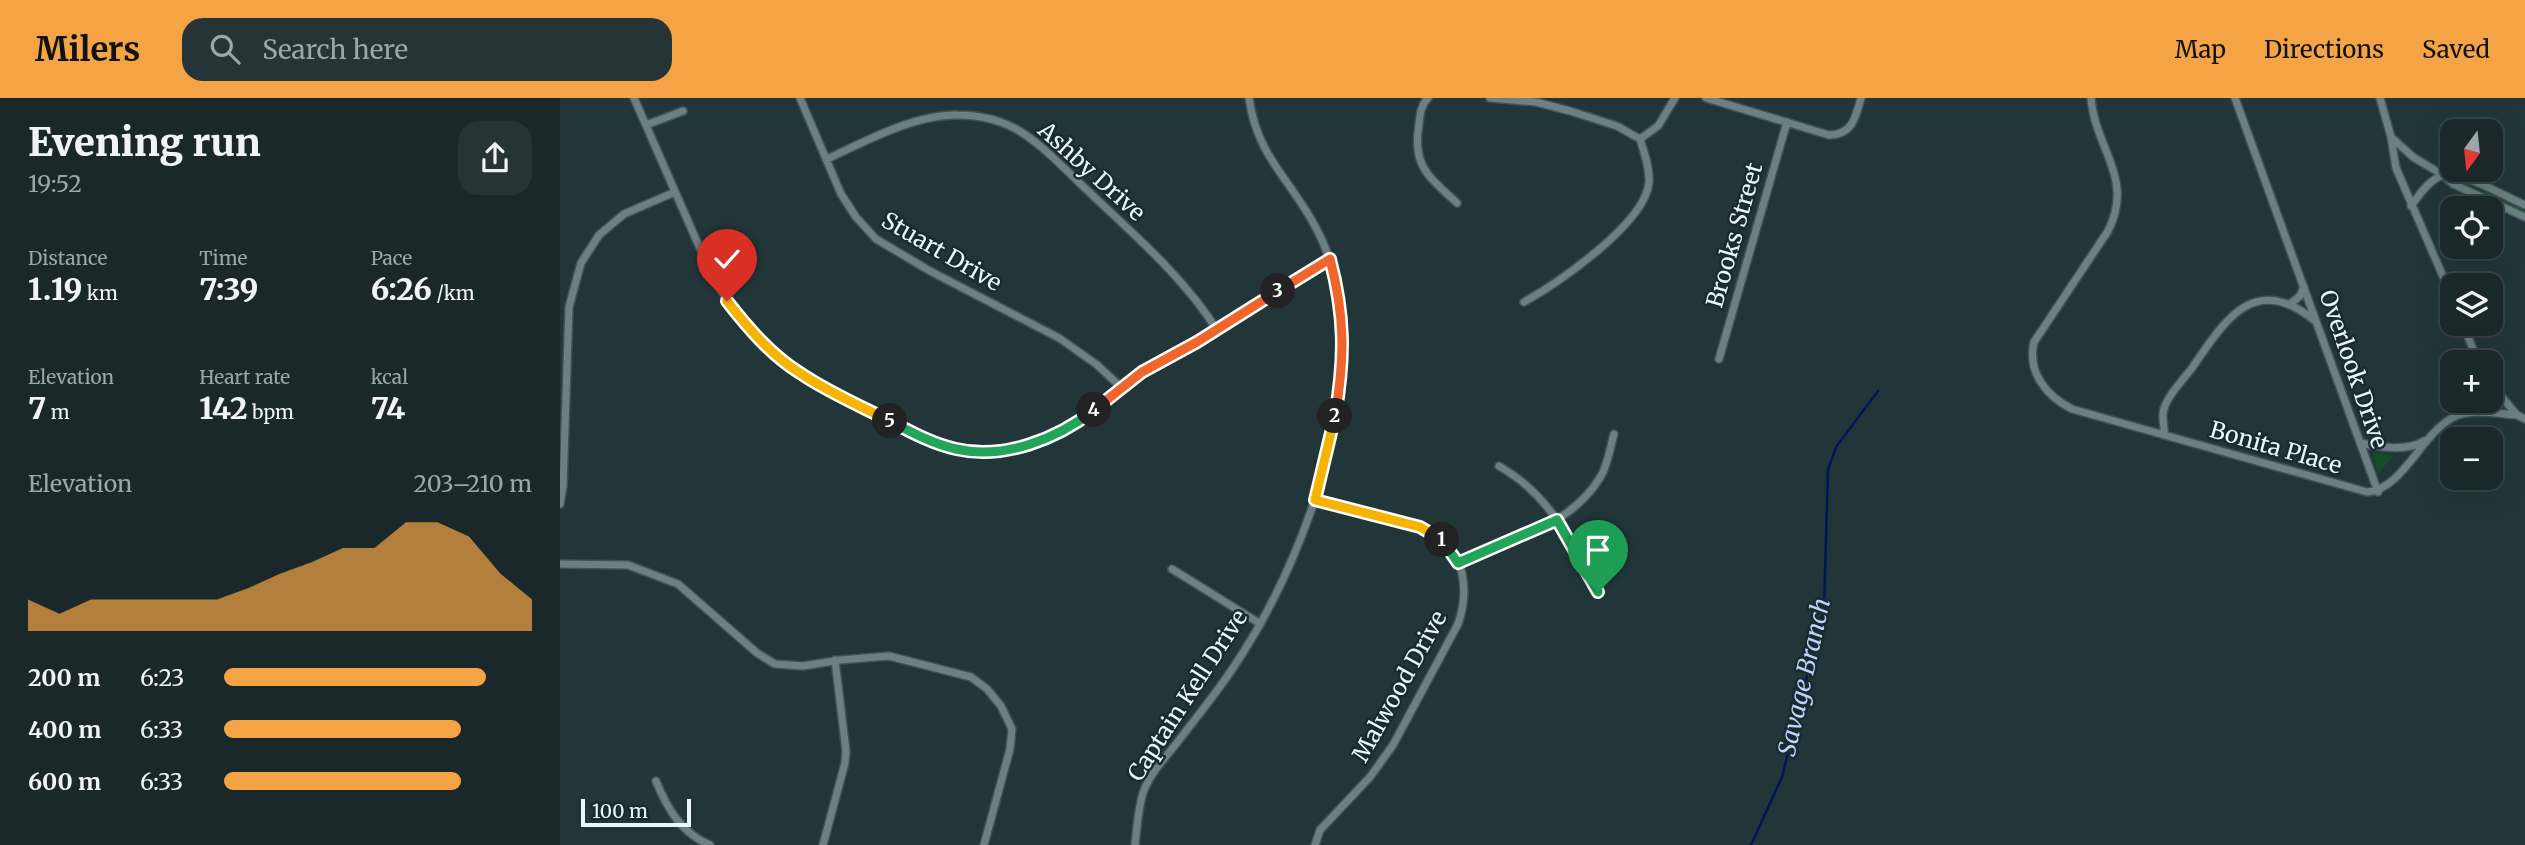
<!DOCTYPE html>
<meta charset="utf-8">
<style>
:root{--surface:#1a282b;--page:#273437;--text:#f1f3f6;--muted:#9fa6a9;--line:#384447;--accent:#f4a444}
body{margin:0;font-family:Merriweather,serif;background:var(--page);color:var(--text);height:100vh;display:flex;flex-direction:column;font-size:26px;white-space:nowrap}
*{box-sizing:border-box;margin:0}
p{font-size:23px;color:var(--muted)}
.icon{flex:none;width:38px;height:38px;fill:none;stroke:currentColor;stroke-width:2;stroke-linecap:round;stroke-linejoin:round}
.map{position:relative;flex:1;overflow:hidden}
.details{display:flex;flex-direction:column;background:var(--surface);width:560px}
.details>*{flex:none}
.needle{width:46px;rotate:195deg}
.buttons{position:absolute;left:1880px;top:21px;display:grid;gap:14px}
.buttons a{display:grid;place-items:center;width:63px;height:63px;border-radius:14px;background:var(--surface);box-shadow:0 7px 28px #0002,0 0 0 2px var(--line);font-size:35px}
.scale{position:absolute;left:21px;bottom:18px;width:110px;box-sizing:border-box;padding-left:7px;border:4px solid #eaf6f7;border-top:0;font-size:19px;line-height:24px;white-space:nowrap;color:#eaf6f7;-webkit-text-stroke:5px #182c2f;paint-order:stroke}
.pin{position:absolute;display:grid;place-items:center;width:60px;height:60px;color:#fff;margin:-72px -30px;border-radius:50% 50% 50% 0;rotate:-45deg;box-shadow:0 0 7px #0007}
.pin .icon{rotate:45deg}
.km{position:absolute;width:35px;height:35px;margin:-18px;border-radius:50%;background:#222;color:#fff;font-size:19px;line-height:35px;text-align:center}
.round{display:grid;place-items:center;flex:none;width:74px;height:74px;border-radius:21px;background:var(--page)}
.summary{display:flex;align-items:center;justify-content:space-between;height:119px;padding:0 28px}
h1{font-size:38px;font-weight:800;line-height:52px}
.figures{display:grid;grid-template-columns:repeat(3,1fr);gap:10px;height:119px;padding:7px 28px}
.figures div{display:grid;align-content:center}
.figures b{font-size:30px;font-weight:800}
.figures small{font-size:19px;font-weight:400}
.figures p{font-size:19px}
.chart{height:196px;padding:14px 28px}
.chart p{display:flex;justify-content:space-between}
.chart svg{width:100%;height:126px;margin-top:7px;fill:var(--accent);opacity:.7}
ul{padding:0 28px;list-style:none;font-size:23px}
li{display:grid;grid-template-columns:112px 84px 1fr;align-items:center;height:52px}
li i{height:18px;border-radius:9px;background:var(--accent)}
header{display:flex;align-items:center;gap:42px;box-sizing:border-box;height:98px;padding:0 35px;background:var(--accent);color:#111}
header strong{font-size:33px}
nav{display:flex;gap:38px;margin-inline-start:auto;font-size:24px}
.search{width:490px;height:63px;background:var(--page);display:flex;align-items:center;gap:18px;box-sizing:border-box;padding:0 24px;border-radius:21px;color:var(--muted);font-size:26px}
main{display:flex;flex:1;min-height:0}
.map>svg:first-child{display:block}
.green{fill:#154c28}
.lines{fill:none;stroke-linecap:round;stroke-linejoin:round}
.stream{stroke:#00165b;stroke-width:2.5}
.minor-casing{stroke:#405154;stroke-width:10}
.minor{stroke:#6a8083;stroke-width:7}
.split-1-casing{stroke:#fff;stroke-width:14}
.split-2-casing{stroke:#fff;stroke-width:14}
.split-3-casing{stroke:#fff;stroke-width:14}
.split-4-casing{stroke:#fff;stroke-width:14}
.split-5-casing{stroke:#fff;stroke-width:14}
.split-6-casing{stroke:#fff;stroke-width:14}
.split-1{stroke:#22a559;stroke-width:9}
.split-2{stroke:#f5b400;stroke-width:9}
.split-3{stroke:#f0652b;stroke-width:9}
.split-4{stroke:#f0652b;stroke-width:9}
.split-5{stroke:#22a559;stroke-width:9}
.split-6{stroke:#f5b400;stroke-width:9}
.labels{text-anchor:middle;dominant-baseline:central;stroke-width:5;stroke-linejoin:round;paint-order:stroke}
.street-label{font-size:23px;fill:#eaf6f7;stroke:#182c2f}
.water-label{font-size:24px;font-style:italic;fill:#bed4fe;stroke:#182c2f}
</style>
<header>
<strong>Milers</strong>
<div class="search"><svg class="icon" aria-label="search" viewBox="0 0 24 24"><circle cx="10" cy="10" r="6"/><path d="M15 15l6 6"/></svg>Search here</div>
<nav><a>Map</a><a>Directions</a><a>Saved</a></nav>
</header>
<main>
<section class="details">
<div class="summary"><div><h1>Evening run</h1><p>19:52</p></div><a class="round"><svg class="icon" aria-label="share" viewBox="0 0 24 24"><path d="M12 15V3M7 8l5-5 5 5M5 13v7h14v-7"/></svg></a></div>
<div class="figures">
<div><p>Distance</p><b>1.19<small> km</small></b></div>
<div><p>Time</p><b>7:39</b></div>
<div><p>Pace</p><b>6:26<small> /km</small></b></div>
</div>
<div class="figures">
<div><p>Elevation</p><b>7<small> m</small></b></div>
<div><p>Heart rate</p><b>142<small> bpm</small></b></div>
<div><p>kcal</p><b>74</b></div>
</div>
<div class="chart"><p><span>Elevation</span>203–210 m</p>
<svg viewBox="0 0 160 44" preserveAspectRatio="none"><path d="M0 44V33L10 38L20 33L30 33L40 33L50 33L60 33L70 29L80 24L90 20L100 15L110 15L120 6L130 6L140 11L150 24L160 33V44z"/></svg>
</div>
<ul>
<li><b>200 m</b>6:23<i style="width:85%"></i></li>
<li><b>400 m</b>6:33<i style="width:77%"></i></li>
<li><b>600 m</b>6:33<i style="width:77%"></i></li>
</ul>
</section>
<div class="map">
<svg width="1965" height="747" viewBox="0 0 1965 747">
<rect width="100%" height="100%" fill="#223639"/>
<path class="green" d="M1898,80L1965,111V117L1895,86Z
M1930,292L1942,307L1903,310L1907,303H1930Z
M1813,355L1834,357L1818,376Z"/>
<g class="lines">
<path class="stream" d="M1191,747L1222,679L1264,510L1268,372L1276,349L1318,293"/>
<defs>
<path id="minor" d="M74,0L153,180C194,247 231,272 299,307C329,323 361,343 395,351C438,361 485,345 521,322C544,308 560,286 584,273C602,262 621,253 640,243C684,217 726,188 770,161
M240,0L281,96L296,119L316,141L370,173L499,240L536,266L561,289
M868,0C861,7 860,16 859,26C852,68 868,78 897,105
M930,0L976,4L1010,13L1057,28L1080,41C1084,54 1090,70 1089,84C1086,125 998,185 964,204
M1146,0L1269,37C1292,37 1296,19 1301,0
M1531,0C1535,51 1575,80 1548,133L1474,244C1467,274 1486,298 1512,311L1807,394C1842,392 1861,337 1892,320C1910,310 1937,316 1957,317
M1675,0L1818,394
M1820,0L1831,39L1836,70L1892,199
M86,27L123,13
M1831,39L1853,59L1883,77L1893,86L1965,119
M1080,41L1098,28L1115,0
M267,61C304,44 355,16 397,17C416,17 437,21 454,30C482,45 504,71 527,92C573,136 623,178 657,232
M1851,108C1859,97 1869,82 1883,77C1900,72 1948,100 1965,107
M1730,206L1740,198L1744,189
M1903,226L1918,264
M1159,261L1227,24
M1930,285L1957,317L1965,321
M1894,319L1903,303
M1604,337C1605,330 1602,322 1603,315C1605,300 1623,282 1632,270C1664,224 1693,173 1754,222
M1800,345C1820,349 1846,354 1864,343
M939,368C993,399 1009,443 1038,494
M755,402C786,410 848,419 874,435C906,455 909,495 898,526L833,647L810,679L760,732L755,747
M0,406L3,389L9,209L21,165L39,137L64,116L115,94
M898,465C948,444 1012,428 1041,378C1048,366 1050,350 1054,336
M0,466L68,467L118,486L197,555L215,566L243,568L280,562L329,558L411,579L427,591L441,608L452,631L450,651L424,747
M612,471L699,525
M96,683C107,710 121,735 150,747
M263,747L285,665L286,653L275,562
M575,747C577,730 578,711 583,695C589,677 604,661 616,646C635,621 655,597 673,570C732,483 787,344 783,237C781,197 772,156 751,121C725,76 697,56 689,0"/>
</defs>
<use href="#minor" class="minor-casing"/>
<use href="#minor" class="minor"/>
</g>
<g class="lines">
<defs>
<path id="split-1" d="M882,442L898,465L997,422L1038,494"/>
<path id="split-2" d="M775,318L755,402L860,429L882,442"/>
<path id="split-3" d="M718,193L770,161C785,218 785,260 775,318"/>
<path id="split-4" d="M534,312L582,274L637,244L718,193"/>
<path id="split-5" d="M330,323C351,334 373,346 396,351C444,362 497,341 534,312"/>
<path id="split-6" d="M167,203C188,230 211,257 240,275C268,294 300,308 330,323"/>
</defs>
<use href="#split-1" class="split-1-casing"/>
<use href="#split-2" class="split-2-casing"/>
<use href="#split-3" class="split-3-casing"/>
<use href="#split-4" class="split-4-casing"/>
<use href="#split-5" class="split-5-casing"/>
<use href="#split-6" class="split-6-casing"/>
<use href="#split-1" class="split-1"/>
<use href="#split-2" class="split-2"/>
<use href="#split-3" class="split-3"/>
<use href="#split-4" class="split-4"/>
<use href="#split-5" class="split-5"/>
<use href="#split-6" class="split-6"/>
</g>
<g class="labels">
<g class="street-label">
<text transform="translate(532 73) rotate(42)">Ashby Drive</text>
<text transform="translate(1174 137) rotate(-74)">Brooks Street</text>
<text transform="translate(382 153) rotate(30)">Stuart Drive</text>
<text transform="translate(1794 271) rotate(71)">Overlook Drive</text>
<text transform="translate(1716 349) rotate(16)">Bonita Place</text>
<text transform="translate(839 588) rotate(-61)">Malwood Drive</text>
<text transform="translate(627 597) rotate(-57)">Captain Kell Drive</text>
</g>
<g class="water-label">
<text transform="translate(1244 579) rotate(-77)">Savage Branch</text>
</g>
</g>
</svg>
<div class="buttons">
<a><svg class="needle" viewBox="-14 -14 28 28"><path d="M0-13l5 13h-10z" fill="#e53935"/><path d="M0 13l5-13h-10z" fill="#9fa6a9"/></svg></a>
<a><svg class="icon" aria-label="locate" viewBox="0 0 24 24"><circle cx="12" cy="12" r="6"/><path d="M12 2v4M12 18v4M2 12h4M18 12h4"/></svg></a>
<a><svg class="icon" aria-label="layers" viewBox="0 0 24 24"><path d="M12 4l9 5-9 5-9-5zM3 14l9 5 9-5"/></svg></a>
<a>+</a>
<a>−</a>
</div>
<div class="scale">100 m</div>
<div class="pin" style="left:1038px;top:494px;background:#1e9e55"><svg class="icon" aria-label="arrive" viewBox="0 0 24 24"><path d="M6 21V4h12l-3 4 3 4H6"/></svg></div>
<div class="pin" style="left:167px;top:203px;background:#d93025"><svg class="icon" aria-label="check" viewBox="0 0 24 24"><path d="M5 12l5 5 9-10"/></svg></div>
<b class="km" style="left:882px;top:442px">1</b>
<b class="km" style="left:775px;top:318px">2</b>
<b class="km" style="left:718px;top:193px">3</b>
<b class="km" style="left:534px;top:312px">4</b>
<b class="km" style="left:330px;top:323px">5</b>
</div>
</main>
